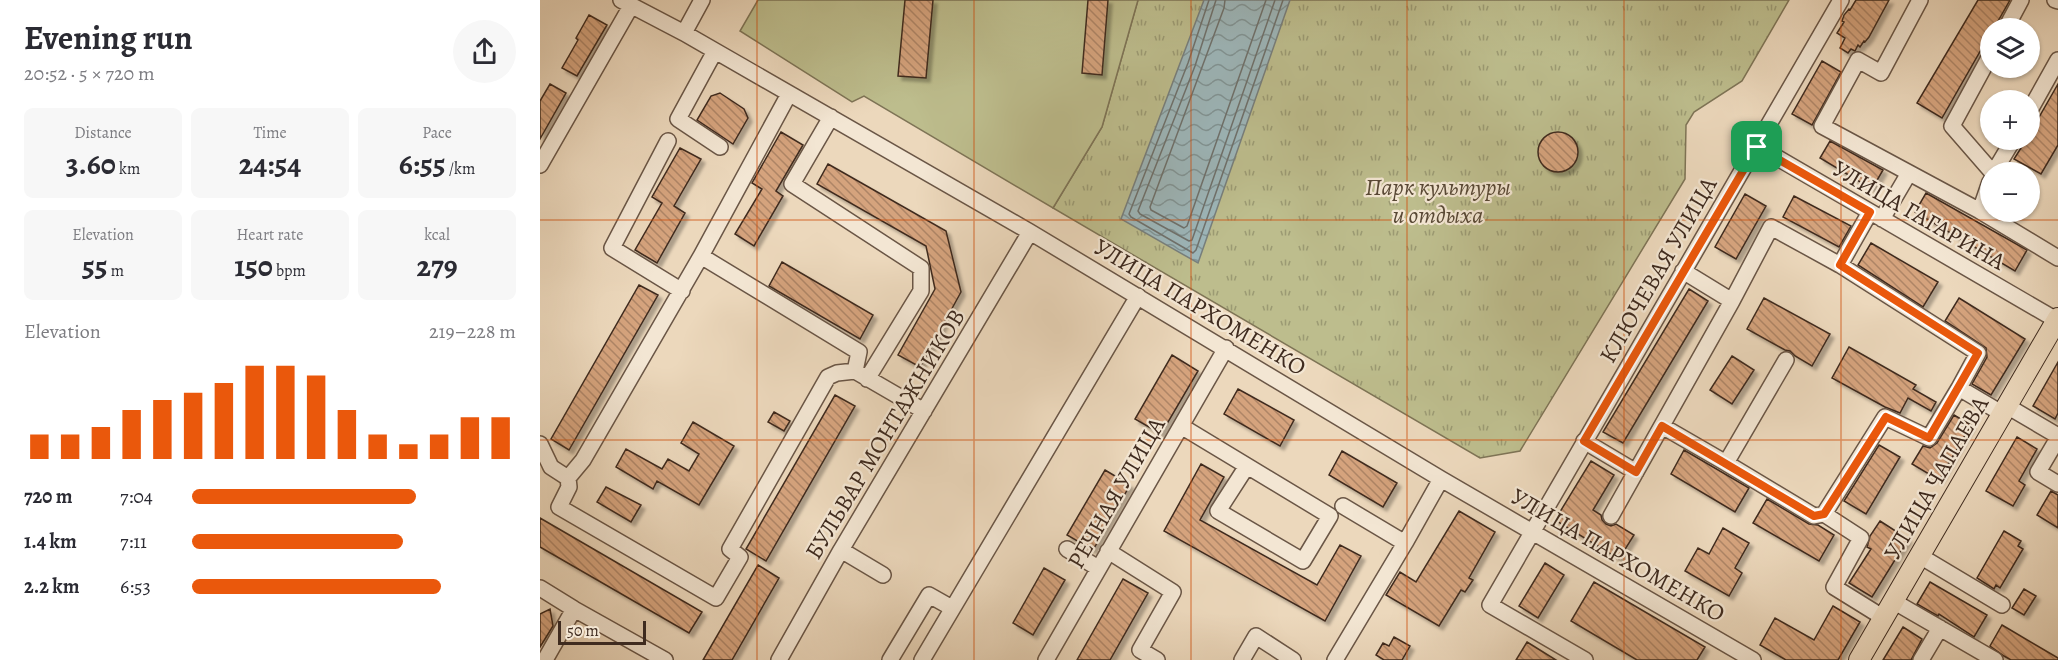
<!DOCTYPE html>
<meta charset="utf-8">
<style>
:root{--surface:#fff;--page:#f7f7f7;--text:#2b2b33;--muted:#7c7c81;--accent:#ea580c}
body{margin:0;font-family:Alegreya,serif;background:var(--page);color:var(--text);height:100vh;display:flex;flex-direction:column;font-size:22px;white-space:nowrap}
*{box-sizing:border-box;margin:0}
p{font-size:20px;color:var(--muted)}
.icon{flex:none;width:33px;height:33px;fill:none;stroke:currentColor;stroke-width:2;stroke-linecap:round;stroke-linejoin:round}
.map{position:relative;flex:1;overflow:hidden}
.details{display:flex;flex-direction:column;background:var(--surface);width:540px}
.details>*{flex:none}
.fabs{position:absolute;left:1440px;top:18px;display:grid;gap:12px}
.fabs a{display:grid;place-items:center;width:60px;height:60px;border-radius:50%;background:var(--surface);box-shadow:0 2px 4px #0004;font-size:30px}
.scale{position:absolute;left:18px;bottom:15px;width:88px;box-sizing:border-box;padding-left:6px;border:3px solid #3f2b1f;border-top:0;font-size:16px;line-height:21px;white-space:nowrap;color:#3f2b1f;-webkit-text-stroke:4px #f3e6d3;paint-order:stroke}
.pin{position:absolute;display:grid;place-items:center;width:51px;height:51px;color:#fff;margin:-26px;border-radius:12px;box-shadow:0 3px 9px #0006}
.round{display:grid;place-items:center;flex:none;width:63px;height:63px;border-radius:32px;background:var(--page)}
.summary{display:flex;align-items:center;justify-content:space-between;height:102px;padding:0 24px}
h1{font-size:33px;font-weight:700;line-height:45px}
.stats{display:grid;grid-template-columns:repeat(3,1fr);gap:9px;height:102px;padding:6px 24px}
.stats div{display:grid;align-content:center;border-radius:9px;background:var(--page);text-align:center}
.stats b{font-size:30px;font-weight:700}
.stats small{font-size:16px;font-weight:400}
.stats p{font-size:16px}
.chart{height:168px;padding:12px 24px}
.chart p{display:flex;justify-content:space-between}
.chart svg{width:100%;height:108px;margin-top:6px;stroke:var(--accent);stroke-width:6}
ul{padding:0 24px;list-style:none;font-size:20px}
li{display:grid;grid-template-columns:96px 72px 1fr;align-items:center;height:45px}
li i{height:15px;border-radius:8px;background:var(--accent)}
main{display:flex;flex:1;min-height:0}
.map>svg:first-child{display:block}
.park{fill:url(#park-tufts);stroke:#7e7456;stroke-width:1.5}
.pitch{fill:#bdbd8d;stroke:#7e7456;stroke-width:1.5}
.water{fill:url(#water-waves);stroke:#777f7d;stroke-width:1.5}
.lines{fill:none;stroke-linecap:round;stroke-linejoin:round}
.shore{stroke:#6e716d;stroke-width:1.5}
.building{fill:url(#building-back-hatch);stroke:#3f2b1f;stroke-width:1.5;filter:url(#shadow)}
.minor-casing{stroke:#6a5646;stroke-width:18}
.major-casing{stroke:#3f2b1f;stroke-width:22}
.minor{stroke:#f3e6d3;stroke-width:15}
.major{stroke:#ecd8bc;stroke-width:20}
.route-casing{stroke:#fff;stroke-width:12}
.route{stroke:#ea580c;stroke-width:8}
.grid{fill:none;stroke:#cf520f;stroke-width:1.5;stroke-opacity:0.55}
.labels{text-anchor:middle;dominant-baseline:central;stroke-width:4.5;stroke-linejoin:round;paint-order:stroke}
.park-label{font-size:24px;font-style:italic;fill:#584835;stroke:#f3e6d3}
.street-label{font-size:24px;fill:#3f2b1f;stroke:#f3e6d3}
</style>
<main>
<section class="details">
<div class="summary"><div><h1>Evening run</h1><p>20:52 · 5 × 720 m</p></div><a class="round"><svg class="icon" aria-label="share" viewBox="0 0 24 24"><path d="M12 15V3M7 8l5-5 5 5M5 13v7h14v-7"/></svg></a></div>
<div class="stats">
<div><p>Distance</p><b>3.60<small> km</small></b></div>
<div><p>Time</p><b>24:54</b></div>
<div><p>Pace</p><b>6:55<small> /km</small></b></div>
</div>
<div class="stats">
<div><p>Elevation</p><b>55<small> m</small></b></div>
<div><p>Heart rate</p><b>150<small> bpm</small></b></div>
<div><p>kcal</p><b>279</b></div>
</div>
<div class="chart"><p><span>Elevation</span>219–228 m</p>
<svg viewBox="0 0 160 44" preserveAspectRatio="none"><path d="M5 44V34M15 44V34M25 44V31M35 44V24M45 44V20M55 44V17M65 44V13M75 44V6M85 44V6M95 44V10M105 44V24M115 44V34M125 44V38M135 44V34M145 44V27M155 44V27"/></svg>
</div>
<ul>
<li><b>720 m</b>7:04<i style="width:69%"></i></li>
<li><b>1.4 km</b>7:11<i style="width:65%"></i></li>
<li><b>2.2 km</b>6:53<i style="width:77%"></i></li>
</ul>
</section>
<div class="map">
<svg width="1518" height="660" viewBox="0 0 1518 660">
<defs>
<pattern id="park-tufts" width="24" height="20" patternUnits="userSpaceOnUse" patternTransform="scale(1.5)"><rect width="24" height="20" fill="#bdbd8d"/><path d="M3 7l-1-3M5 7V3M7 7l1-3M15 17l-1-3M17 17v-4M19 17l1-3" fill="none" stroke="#9b9a73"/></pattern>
<pattern id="water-waves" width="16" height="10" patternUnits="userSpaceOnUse" patternTransform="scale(1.5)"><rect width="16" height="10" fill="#9db7bb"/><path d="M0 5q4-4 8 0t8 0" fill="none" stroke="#819597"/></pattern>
<pattern id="building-back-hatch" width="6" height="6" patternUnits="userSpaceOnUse" patternTransform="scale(1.5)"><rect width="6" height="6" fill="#d5a37d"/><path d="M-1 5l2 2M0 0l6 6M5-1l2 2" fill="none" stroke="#ae8566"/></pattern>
<filter id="shadow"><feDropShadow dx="4" dy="4" stdDeviation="1.5" flood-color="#0004"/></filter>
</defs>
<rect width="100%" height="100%" fill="#ecd8bc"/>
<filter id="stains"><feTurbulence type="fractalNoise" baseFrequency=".00333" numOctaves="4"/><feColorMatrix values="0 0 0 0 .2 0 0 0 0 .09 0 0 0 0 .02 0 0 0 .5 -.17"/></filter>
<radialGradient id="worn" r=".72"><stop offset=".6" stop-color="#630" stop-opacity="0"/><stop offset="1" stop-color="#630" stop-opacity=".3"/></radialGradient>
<path class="park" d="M598,0H1249L1202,81L1154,112L1146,125L1145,179L980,451L940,458L513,208L562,127Z"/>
<path class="pitch" d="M218,0H598L562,127L513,208L324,96L312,102L200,31Z"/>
<path class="water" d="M664,0H750L658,263L581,219Z"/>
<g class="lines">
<path class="shore" d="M669,0L648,63L589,214L591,217L653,253L656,250L743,0
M676,0L655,66L598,211L600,214L649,241L652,240L735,0
M685,0L684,8L610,207L611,210L644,228L647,226L726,0"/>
</g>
<path class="building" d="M365,0H393L386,78L358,76Z
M548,0H568L562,75L542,73Z
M1316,0H1349L1329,37L1325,42L1324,41L1320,47L1318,45L1315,51L1311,49L1308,53L1300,48L1305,38L1297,33L1304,22L1302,21L1304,15L1309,9L1310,10Z
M1438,0H1470L1454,28H1450V34L1402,118L1377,103Z
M49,15L67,25L37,76L22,68L38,40L36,38Z
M1282,61L1301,72L1272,125L1252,114Z
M10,84L26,93L0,139V101Z
M1518,84V145L1501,174L1474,159L1486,140H1490V133Z
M180,93L204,109L208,118L193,144L157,120L171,96Z
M998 152a20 20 0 1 1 40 0a20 20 0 1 1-40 0Z
M241,132L263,145L236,191L243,196L214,246L195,234L222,189L212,183Z
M1290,141L1343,170L1332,189L1280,158Z
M140,148L161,159L134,206L145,213L117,263L95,250L122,203L112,197Z
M288,164L406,231L421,292L380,367L358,355L395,289L386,246L277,184Z
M1386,193L1487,250L1475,271L1375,212Z
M1205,194L1226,206L1196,259L1175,247Z
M1254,196L1311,226L1299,247L1243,217Z
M1331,243L1398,282L1383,307L1318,265Z
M242,262L333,315L320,339L229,286Z
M99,285L118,295L29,450L11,439Z
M1149,289L1168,301L1083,443L1063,432Z
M1224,298L1290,334L1272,366L1255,356L1250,351L1245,350L1207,329Z
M1419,298L1485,339L1451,395L1432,384L1447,357L1446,348L1405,321Z
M1309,347L1376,385L1373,389L1396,402L1391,411L1368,398L1360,413L1345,407L1292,378Z
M632,355L658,371L621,434L595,419Z
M1192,356L1214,370L1192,404L1170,390Z
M1518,362V413L1515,419L1493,406Z
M698,389L754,420L740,446L684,414Z
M295,395L315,406L226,561L206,549Z
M234,412L250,421L244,431L228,422Z
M1414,415L1431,425L1399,480L1372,464L1383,446L1390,448L1397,443Z
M153,422L194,446L159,505L117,481L113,489L76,467L86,449L122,469L128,459L149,471L159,454L141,443Z
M1477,437L1497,449L1479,481L1485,485L1473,506L1446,491Z
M1339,445L1360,457L1326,514L1304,501Z
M1144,450L1209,488L1195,512L1131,474Z
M802,451L857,483L843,507L789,475Z
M1051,461L1074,475L1053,510L1061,515L1062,520L1066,524L1071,526L1076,524L1094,535L1079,559L1015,520Z
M661,464L684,477L660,520L777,585L800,545L821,556L785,621L624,531Z
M565,470L590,485L553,550L527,535Z
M66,487L101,505L91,522L57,502Z
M1511,491L1518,495V528L1497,515Z
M1227,499L1269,524L1278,525L1294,535L1279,561L1213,523Z
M919,511L955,532L929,578L933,580L925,592L921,590L899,626L846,595L860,572L876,582Z
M0,518L162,612L149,633L0,547Z
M1340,521L1368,539L1332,597L1309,583L1331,549L1327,547L1330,536Z
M1183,528L1209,543L1195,568L1202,573L1189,596L1145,571L1158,548L1169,554Z
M1464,531L1481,541L1478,546L1483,549L1460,588L1456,585L1454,589L1437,578Z
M1005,563L1024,575L998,618L979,606Z
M218,565L239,578L192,660H163Z
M504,568L525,580L493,635L473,623Z
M583,579L608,593L570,660H537Z
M1054,582L1165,647L1157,660H1097L1031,621Z
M1390,582L1447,615L1434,637L1399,614L1398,616L1377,604Z
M1484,589L1496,596L1484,615L1472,608Z
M1293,606L1320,622L1298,660H1246L1220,645L1235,618L1274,640Z
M10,609L13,626L0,647V614Z
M1462,625L1518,658V660H1471L1464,656L1450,646Z
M1363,627L1382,639L1371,660H1343Z
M854,637L870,646L862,660H844L836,655L843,643L849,646Z
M987,642L1016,660H976Z"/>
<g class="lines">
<defs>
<path id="minor" d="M81,0L144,33L490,232L901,479L1213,660
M1380,0L1341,73L1318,60L1282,126L1440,211
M1515,0L1518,1
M1466,28L1481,0
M144,33L162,0
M175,51L138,119L180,147
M1450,56L1412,126L1452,172
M1490,110L1518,60
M291,117L252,184L381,268V291L327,379
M128,141L72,248L142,291
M1217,146L1518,321
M0,165L91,6
M1454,172L1473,140
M1450,182L1440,211L1518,258
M1342,219L1369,173
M161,256L249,94
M1300,265L1330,212
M1143,271L1192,301
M1246,360L1186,463L1274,516L1284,514
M1467,406L1518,436
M641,426L790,516L763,561L678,511L707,466
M1122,426L1186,463
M1518,438L1498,472L1518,484
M1044,441L1096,472
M0,444L11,467L28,478L29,487L19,507L176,598L200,557L190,549L288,377L297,373L315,371L384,411
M28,478L43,460L161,256L319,352L315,371
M803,506L865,543
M1071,516L1192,301L1231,227L1300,265L1438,353L1419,388
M527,549L558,568
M301,550L343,575
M568,551L633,592L600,650L617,660
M1380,556L1462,605
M0,588L34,609L125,660
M1353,601L1455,660
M1344,618L1294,587L1321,538L1284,514L1345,417L1389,438L1419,388L1463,414
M5,660L34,609
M239,660L301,550L490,232
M350,660L389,595L412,608
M382,660L598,296
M506,660L686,348
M702,660L716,636L753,660
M795,660L865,543L901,479
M1045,660L950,605L1301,0
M1381,660L1400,628"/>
<path id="major" d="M1319,660L1518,318"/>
</defs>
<use href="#minor" class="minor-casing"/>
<use href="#major" class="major-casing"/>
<use href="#minor" class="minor"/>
<use href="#major" class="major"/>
</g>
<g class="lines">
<defs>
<path id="route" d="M1217,147L1330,212L1300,265L1438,353L1389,438L1346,417L1284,514L1274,516L1122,426L1096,472L1044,441Z"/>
</defs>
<use href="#route" class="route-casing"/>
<use href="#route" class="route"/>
</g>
<path class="grid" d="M217,0V660M434,0V660M651,0V660M867,0V660M1084,0V660M1301,0V660M0,220H1518M0,440H1518"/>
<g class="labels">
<g class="park-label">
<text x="898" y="187">Парк культуры<tspan x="898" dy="28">и отдыха</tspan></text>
</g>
<g class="street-label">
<text transform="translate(1379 215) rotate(30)">УЛИЦА ГАГАРИНА</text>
<text transform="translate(1118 270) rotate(-60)">КЛЮЧЕВАЯ УЛИЦА</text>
<text transform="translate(660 307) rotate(31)">УЛИЦА ПАРХОМЕНКО</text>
<text transform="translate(345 434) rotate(-59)">БУЛЬВАР МОНТАЖНИКОВ</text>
<text transform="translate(1396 478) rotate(-60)">УЛИЦА ЧАПАЕВА</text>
<text transform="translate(576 493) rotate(-60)">РЕЧНАЯ УЛИЦА</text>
<text transform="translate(1078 555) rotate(30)">УЛИЦА ПАРХОМЕНКО</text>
</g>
</g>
<rect width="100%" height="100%" filter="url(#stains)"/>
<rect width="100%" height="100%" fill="url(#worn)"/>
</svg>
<div class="fabs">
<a><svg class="icon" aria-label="layers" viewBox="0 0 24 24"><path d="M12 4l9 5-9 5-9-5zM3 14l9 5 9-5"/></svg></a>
<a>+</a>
<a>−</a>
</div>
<div class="scale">50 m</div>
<div class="pin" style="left:1217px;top:147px;background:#1e9e55"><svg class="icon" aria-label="arrive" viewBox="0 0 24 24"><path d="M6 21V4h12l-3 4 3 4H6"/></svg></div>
</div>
</main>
